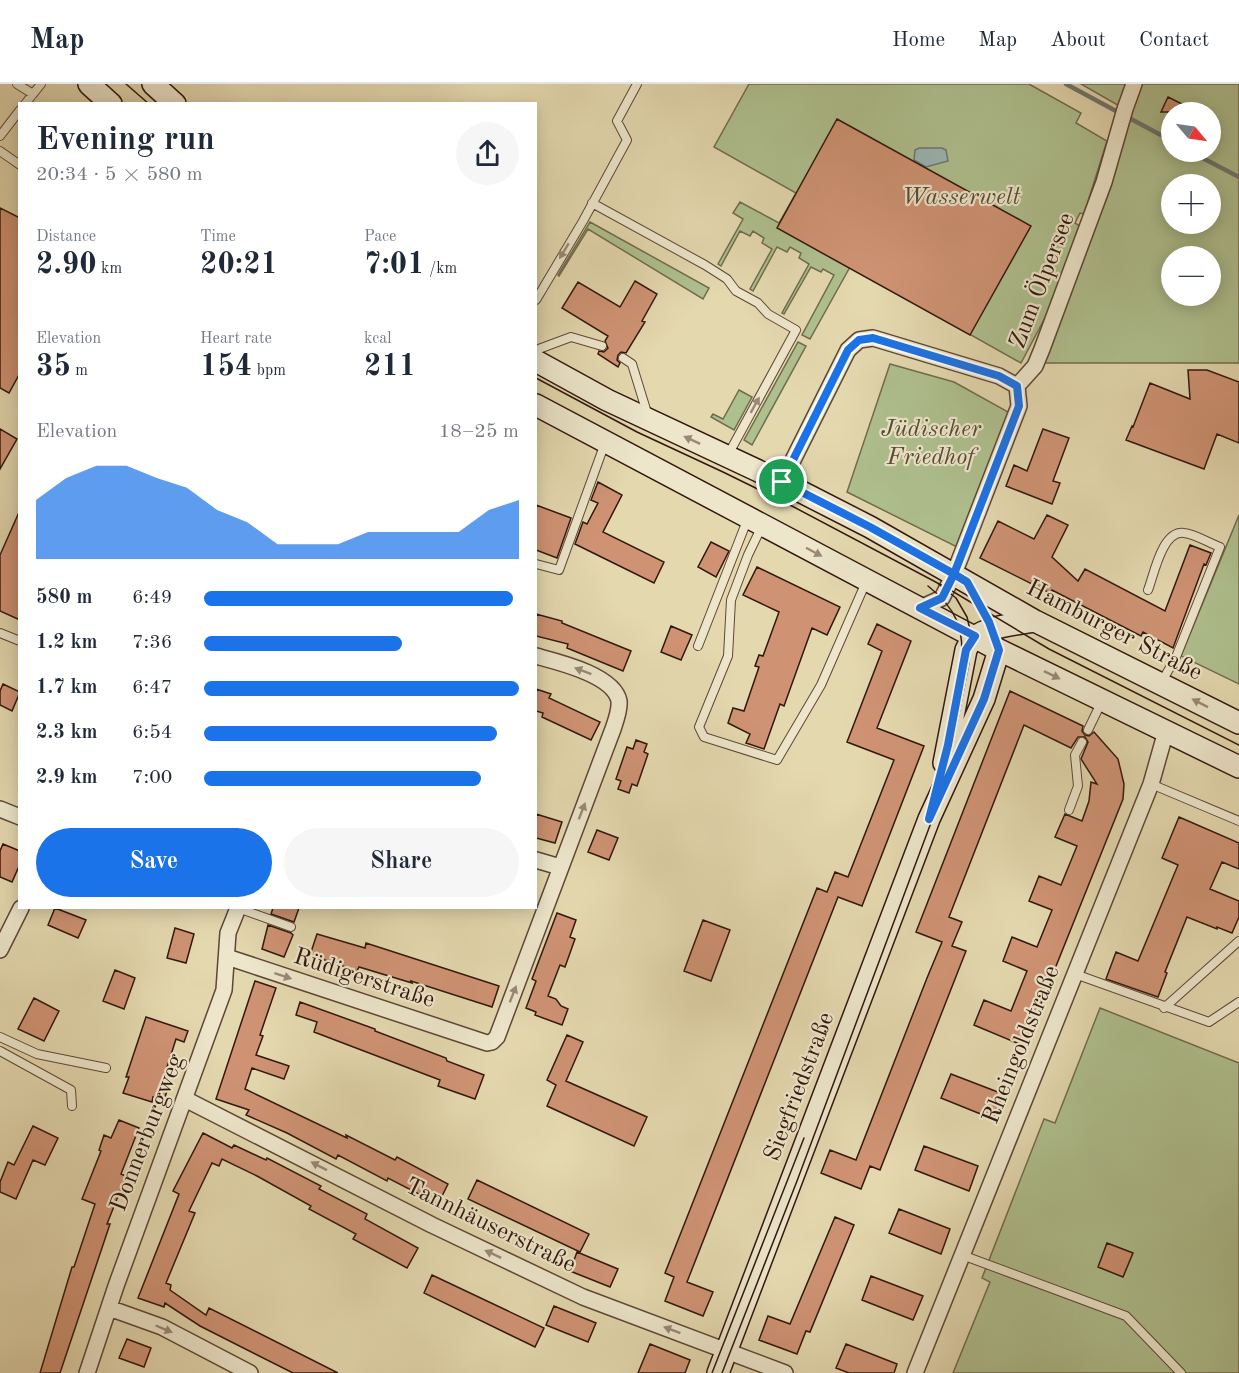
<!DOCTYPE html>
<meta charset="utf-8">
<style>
:root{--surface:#fff;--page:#f6f6f7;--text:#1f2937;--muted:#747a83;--line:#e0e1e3;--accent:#1a73e8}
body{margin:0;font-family:"Old Standard TT",serif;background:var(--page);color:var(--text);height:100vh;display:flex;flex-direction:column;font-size:22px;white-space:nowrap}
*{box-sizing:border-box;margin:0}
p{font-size:20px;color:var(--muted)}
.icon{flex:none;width:33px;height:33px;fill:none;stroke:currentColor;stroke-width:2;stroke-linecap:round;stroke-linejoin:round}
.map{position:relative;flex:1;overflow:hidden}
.panel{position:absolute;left:18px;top:18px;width:519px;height:807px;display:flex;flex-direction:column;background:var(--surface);border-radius:0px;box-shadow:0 3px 15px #0003}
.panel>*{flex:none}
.needle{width:39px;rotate:119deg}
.fabs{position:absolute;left:1161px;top:18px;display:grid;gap:12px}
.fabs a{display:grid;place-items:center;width:60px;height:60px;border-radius:50%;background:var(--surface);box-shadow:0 3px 15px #0003;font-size:30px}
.pin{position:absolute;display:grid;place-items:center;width:51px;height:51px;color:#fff;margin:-26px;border:3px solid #fff;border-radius:50%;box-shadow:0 2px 6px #0007}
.round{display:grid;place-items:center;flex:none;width:63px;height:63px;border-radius:32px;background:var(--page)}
.summary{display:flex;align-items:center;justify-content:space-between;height:102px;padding:0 18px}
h1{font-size:33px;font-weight:600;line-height:45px}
.figures{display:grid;grid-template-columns:repeat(3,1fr);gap:9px;height:102px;padding:6px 18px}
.figures div{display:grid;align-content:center}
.figures b{font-size:30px;font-weight:600}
.figures small{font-size:16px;font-weight:400}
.figures p{font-size:16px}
.chart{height:168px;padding:12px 18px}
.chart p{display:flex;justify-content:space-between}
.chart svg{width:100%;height:108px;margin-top:6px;fill:var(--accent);opacity:.7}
.button{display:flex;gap:12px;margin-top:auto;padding:12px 18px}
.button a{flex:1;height:69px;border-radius:36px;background:var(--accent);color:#fff;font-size:24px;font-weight:600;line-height:69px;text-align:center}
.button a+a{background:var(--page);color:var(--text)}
ul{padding:0 18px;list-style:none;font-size:20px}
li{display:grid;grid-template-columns:96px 72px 1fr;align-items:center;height:45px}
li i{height:15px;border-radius:8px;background:var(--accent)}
header{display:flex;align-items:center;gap:36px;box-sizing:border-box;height:84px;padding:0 30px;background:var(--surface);border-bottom:2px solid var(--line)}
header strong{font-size:28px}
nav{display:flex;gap:33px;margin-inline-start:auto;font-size:21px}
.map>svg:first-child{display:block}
.green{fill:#afc08f;stroke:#706c4e;stroke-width:1.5;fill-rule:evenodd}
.water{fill:#9ab7b6;stroke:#707772;stroke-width:1.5}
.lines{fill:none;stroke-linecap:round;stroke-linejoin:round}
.stream{stroke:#707772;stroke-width:4.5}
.building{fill:#cf9374;stroke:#32170d;stroke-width:1.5}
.lane-casing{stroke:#5e4736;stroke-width:10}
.street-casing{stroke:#5e4736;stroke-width:18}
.secondary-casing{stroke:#32170d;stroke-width:24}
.lane{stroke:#ede6cb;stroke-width:8}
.street{stroke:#ede6cb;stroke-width:15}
.secondary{stroke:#ede6cb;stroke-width:21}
.tram{stroke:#32170d;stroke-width:1.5}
.oneway{fill:#998976}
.route-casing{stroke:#fff;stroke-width:12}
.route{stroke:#1a73e8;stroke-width:8}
.labels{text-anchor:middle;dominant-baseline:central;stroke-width:4.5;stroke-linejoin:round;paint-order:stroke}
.park-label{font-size:24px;font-style:italic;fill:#584a34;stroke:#ede6cb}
.street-label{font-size:24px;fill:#32170d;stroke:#ede6cb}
</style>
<header>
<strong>Map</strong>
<nav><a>Home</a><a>Map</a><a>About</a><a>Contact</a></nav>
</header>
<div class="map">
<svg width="1239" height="1289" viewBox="0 0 1239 1289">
<rect width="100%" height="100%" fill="#e4d8af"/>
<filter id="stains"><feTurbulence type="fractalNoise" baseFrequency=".00333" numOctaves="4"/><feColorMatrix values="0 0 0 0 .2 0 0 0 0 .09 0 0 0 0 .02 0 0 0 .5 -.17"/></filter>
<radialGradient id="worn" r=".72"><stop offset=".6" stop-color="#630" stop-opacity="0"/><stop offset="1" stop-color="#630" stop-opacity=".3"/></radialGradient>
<path class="green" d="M749,0H1029L1081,29L1076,39L1107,57L1084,130L1080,129L1075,139L1080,142L1047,230L1021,279L850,183L810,255L802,251L834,191L823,185L821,188L811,183L784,230L782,229L809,180L799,174L801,169L790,163L787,168L777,163L753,207L750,205L772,165L762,159L764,154L753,147L750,152L740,147L721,182L718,180L743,135L733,129L740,118L779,139L796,109L714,63Z
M1081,0H1239V279H1044L1130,28ZM1172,28H1210V68H1172ZM1172,100H1210V140H1172ZM1172,172H1210V212H1172Z
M590,138L709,204L703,215L588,145L559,192L558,191Z
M798,258L806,262L752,361L744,356Z
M890,280L954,298L1010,329L959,464L847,408Z
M739,306L752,313L734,346L711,333L713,330L723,335Z
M1239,431V600L1181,572Z
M1100,924L1239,979V1289H953L990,1198L982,1194L1044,1035L1055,1039Z"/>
<path class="water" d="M919,64H942L946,66L948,77L926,83L914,76L915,66Z"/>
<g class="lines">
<path class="stream" d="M1066,0L1116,27
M1131,35L1172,57
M1191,68L1239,93"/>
</g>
<path class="building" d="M1168,13L1198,28H1161Z
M837,35L1031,142L970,251L777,144Z
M0,124L20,134V289L9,309L0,304Z
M635,197L657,210L642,237L645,238L626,269L621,268L618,271L617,276L620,279L618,283L598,270L599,267L604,268L608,264L605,257L608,252L562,224L578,198L620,223Z
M1188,286H1207L1239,298V359L1217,350L1204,385L1126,356L1132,342L1133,343L1150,299L1190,315Z
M0,345L17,355L0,385Z
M1043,345L1069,354L1053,397L1060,399L1052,420L1006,402L1014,381L1027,387Z
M598,398L622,411L603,448L664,478L654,499L575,460L583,438L587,440L598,419L591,416Z
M536,421L571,434L557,474L536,466Z
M20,426V536L0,527V471Z
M1047,431L1068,441L1052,473L1078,497L1085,485L1165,527L1190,461L1211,469L1206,481L1204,480L1173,564L1143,548L1141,552L1052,506L1050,509L980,474L998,437L1034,455Z
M711,458L729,467L716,493L698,483Z
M757,483L840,523L827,551L812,544L784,622L780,620L764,665L746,659L750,650L728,639L733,624L744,627L759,583L755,582L759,571L763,572L779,528L743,511Z
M536,530L562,537V539L631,567L623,587L567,564L568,560L536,552Z
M877,540L911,557L877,644L924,662L862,822L838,813L687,1198L713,1208L703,1232L665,1217L674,1193L665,1189L817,804L827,808L835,788L848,793L894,676L847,658L882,567L868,560Z
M671,542L692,551L681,576L661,568Z
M3,600L20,608L12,627L0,621V607Z
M536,605L551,610L549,614L600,638L591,656L542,633L543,629L536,627Z
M1010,607L1083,642L1082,647L1085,651L1089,652L1094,648L1118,675L1124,700L1123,715L1024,962L974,941L984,916L1011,927L1027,887L1003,877L1012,853L1037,863L1052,826L1029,817L1039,792L1061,801L1077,762L1055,753L1065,730L1082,737L1089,717L1091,698L1097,700L1081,675L1088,658L1085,653H1078L1071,664L1024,641L949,833L962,838L952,862L966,867L880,1086L870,1082L861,1105L821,1089L830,1066L856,1076L927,894L942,858L916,848Z
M636,656L647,660L644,668L648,670L637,702L632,700L629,709L618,705L621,697L616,695L627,663L633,665Z
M536,730L562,738L555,759L536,754Z
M1179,733L1239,759V785L1222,778L1210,805L1239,817V833L1232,849L1217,843V845L1187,833L1165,888L1167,889L1158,913L1106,895L1116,868L1138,877L1178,781L1162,774Z
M597,746L618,754L609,776L588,768Z
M3,760L20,767V780L12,798L0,793V767Z
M55,824L86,836L78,854L48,841Z
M273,824H299L294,838L271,830Z
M557,829L576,836L570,853L575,855L565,883L560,881L548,912L556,915L561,922L568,925L562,941L535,931L536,928L526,924L536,897L532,895Z
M703,836L730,846L711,897L684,887Z
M268,841L291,849L293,851L284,873L262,865Z
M175,844L194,850L186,879L167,874Z
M317,850L365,864L366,859L499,902L492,923L411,897L412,899L359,883L357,887L310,871Z
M115,886L135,894L124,925L103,917Z
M255,897L276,904L260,951L263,952L256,971L289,982L284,995L252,984L245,1005L347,1054L346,1051L395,1076L397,1073L448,1100L438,1120L388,1094L387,1097L338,1071L336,1075L287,1049L246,1031L249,1026L216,1015Z
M34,914L59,927L44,957L18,945Z
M300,918L375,945V947L446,974L447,977L484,991L475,1015L438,1002L440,996L314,948L317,938L296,931Z
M146,933L188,947L184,958L176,955L161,1002L168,1004L164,1016L153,1013L152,1018L123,1009L129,993H126Z
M567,951L583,958L566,997L647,1033L634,1062L547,1022L556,1001L547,996Z
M951,990L1003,1010L993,1035L941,1014Z
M119,1036L139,1044L121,1090L126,1092L107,1140H110L60,1289H40L72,1183H74L95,1120L82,1115L101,1067L99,1066L104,1051L111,1054Z
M33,1042L58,1054L45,1081L33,1076L16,1115L0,1108V1098L8,1078L14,1081Z
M203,1049L232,1064L234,1061L266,1076L267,1074L321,1102L319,1105L367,1130L365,1135L418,1164L407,1184L353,1155L356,1150L309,1125L311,1122L257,1092L222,1075L219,1082L212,1079L189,1127L195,1129L166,1199L171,1201L170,1206L206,1231L209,1224L338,1289H293L200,1242L165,1219L164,1223L138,1214L179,1110L173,1107Z
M924,1062L978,1082L969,1107L915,1086Z
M477,1096L589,1150L580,1168L468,1115Z
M899,1125L950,1145L941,1170L889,1149Z
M835,1133L854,1141L810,1248L806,1247L797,1270L759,1256L768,1232L790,1240Z
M1107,1159L1133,1169L1123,1193L1098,1183Z
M577,1168L618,1185L610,1203L570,1187Z
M432,1191L544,1244L535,1263L424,1209Z
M871,1192L923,1212L913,1236L862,1216Z
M554,1222L596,1239L588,1258L546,1241Z
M127,1255L151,1264L144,1283L119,1274Z
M650,1260L690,1276L685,1289H638Z
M846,1260L897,1280L894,1289H849L836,1284Z"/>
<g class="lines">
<defs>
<path id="lane" d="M17,0L33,10
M25,20L41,0
M0,52L20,26
M0,67L20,81
M592,119L705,181L727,195L736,207L758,219L768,230L796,246L728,371
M536,216L583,137L627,56L617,37L637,0
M536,266L571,253L602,262
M623,274L632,280L648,332
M762,442L748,471L731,516L728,572L699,643L704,653L777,676L821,601L866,498
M536,480L559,486L605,359
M1148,506C1154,491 1162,446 1184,449C1195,450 1209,459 1220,463L1176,573L1161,599
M0,549L20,557
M698,562L748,434
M1088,646L1102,617
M1151,700L1239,737
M1069,726L1078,702L1075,671L1082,658
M238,824L291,843
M1075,890L1209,938L1239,918
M1164,924L1239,857
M0,953L37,970L106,984
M0,967L71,1006L72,1022
M962,1171L1126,1232L1181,1289"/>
<path id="street" d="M1017,302L1035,282L1042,265L1104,98L1125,25L1134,0
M782,398L848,266L859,256L873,254L999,292L1017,302
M920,524L942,514L954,490L1019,322L1017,302
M0,725L20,733
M536,776L560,783
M0,866L21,824
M227,873L487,959L492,958L497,953L613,645C616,636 620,626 619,617C614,591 558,578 536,572
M185,1015L432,1141L583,1213L785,1289
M109,1224L162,1243L250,1289
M87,1289L116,1202L224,906L228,849L238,824
M915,1289L1151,700L1166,647"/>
<path id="secondary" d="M89,0L111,20
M153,0L175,20
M536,277L607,316L782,398L870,443L1035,537L1239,639
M536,321L991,562L1239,683
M944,679L966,566C968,562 970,557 974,554C986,542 1019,540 1035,537
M718,1289L929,735L984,615L999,566"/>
</defs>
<use href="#lane" class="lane-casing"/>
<use href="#street" class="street-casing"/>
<use href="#secondary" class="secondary-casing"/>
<use href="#lane" class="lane"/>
<use href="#street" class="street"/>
<use href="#secondary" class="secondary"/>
<path class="tram" d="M126,0L149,20
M536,294L637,348L723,388L790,421L947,504L1049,565L1239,661
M928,502C956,524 965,545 961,580
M712,1289L804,1054
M722,1289L797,1097L932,736L951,670L969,579L971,550L967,533L956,514L936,498"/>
</g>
<defs><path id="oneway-solid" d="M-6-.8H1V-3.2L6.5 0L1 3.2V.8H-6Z" transform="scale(1.5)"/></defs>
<g class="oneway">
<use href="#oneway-solid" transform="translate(564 167) rotate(121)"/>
<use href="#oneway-solid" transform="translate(755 321) rotate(-61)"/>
<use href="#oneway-solid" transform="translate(692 356) rotate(-155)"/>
<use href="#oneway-solid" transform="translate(814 468) rotate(28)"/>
<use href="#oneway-solid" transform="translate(583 587) rotate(-159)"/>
<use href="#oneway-solid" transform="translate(1052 591) rotate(26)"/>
<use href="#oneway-solid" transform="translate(1200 619) rotate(-153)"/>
<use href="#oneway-solid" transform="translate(582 727) rotate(-69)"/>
<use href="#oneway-solid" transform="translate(283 892) rotate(18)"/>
<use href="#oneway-solid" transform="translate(513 910) rotate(-69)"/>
<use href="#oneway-solid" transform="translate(319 1082) rotate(-153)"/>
<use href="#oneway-solid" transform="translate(493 1170) rotate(-155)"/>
<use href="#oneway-solid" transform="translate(164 1245) rotate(23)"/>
<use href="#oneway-solid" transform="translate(672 1246) rotate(-159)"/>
</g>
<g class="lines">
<defs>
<path id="route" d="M782,398L870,443L954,490L967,498L989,538L999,566L984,615L929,735L948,661L966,566L975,552L920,524L942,514L954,490L1019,322L1017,302L999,292L873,254L859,256L848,266L782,398"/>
</defs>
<use href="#route" class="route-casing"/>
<use href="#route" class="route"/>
</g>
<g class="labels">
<g class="park-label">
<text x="961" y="114">Wasserwelt</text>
<text x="931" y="346">Jüdischer<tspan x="931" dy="28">Friedhof</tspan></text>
</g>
<g class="street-label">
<text transform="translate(1043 197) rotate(-69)">Zum Ölpersee</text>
<text transform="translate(1114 547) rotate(27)">Hamburger Straße</text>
<text transform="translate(364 895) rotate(18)">Rüdigerstraße</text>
<text transform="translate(1022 961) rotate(-68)">Rheingoldstraße</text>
<text transform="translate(800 1003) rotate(-69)">Siegfriedstraße</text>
<text transform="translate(148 1049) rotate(-69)">Donnerburgweg</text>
<text transform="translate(490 1142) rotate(26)">Tannhäuserstraße</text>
</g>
</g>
<rect width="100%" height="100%" filter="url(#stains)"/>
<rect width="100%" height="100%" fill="url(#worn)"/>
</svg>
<div class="fabs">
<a><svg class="needle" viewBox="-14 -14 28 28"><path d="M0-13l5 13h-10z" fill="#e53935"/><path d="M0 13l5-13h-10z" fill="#747a83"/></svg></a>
<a>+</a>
<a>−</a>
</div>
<div class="pin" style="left:782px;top:398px;background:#1e9e55"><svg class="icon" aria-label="arrive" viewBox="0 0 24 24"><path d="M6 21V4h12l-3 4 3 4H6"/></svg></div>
<section class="panel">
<div class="summary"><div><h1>Evening run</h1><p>20:34 · 5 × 580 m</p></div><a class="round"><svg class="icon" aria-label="share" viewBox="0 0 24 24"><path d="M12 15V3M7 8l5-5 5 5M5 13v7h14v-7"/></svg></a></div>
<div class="figures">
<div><p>Distance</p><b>2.90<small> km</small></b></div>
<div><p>Time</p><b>20:21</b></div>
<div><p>Pace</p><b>7:01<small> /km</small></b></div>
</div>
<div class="figures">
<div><p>Elevation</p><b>35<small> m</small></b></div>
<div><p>Heart rate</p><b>154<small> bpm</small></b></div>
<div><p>kcal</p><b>211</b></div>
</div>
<div class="chart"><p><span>Elevation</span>18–25 m</p>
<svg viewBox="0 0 160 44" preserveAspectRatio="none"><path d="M0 44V20L10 11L20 6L30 6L40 11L50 15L60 24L70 29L80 38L90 38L100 38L110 33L120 33L130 33L140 33L150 24L160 20V44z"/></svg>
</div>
<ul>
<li><b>580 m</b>6:49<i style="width:98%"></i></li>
<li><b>1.2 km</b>7:36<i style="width:63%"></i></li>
<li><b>1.7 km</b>6:47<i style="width:100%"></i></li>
<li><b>2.3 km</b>6:54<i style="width:93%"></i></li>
<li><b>2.9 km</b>7:00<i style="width:88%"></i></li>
</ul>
<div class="button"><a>Save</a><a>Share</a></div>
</section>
</div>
